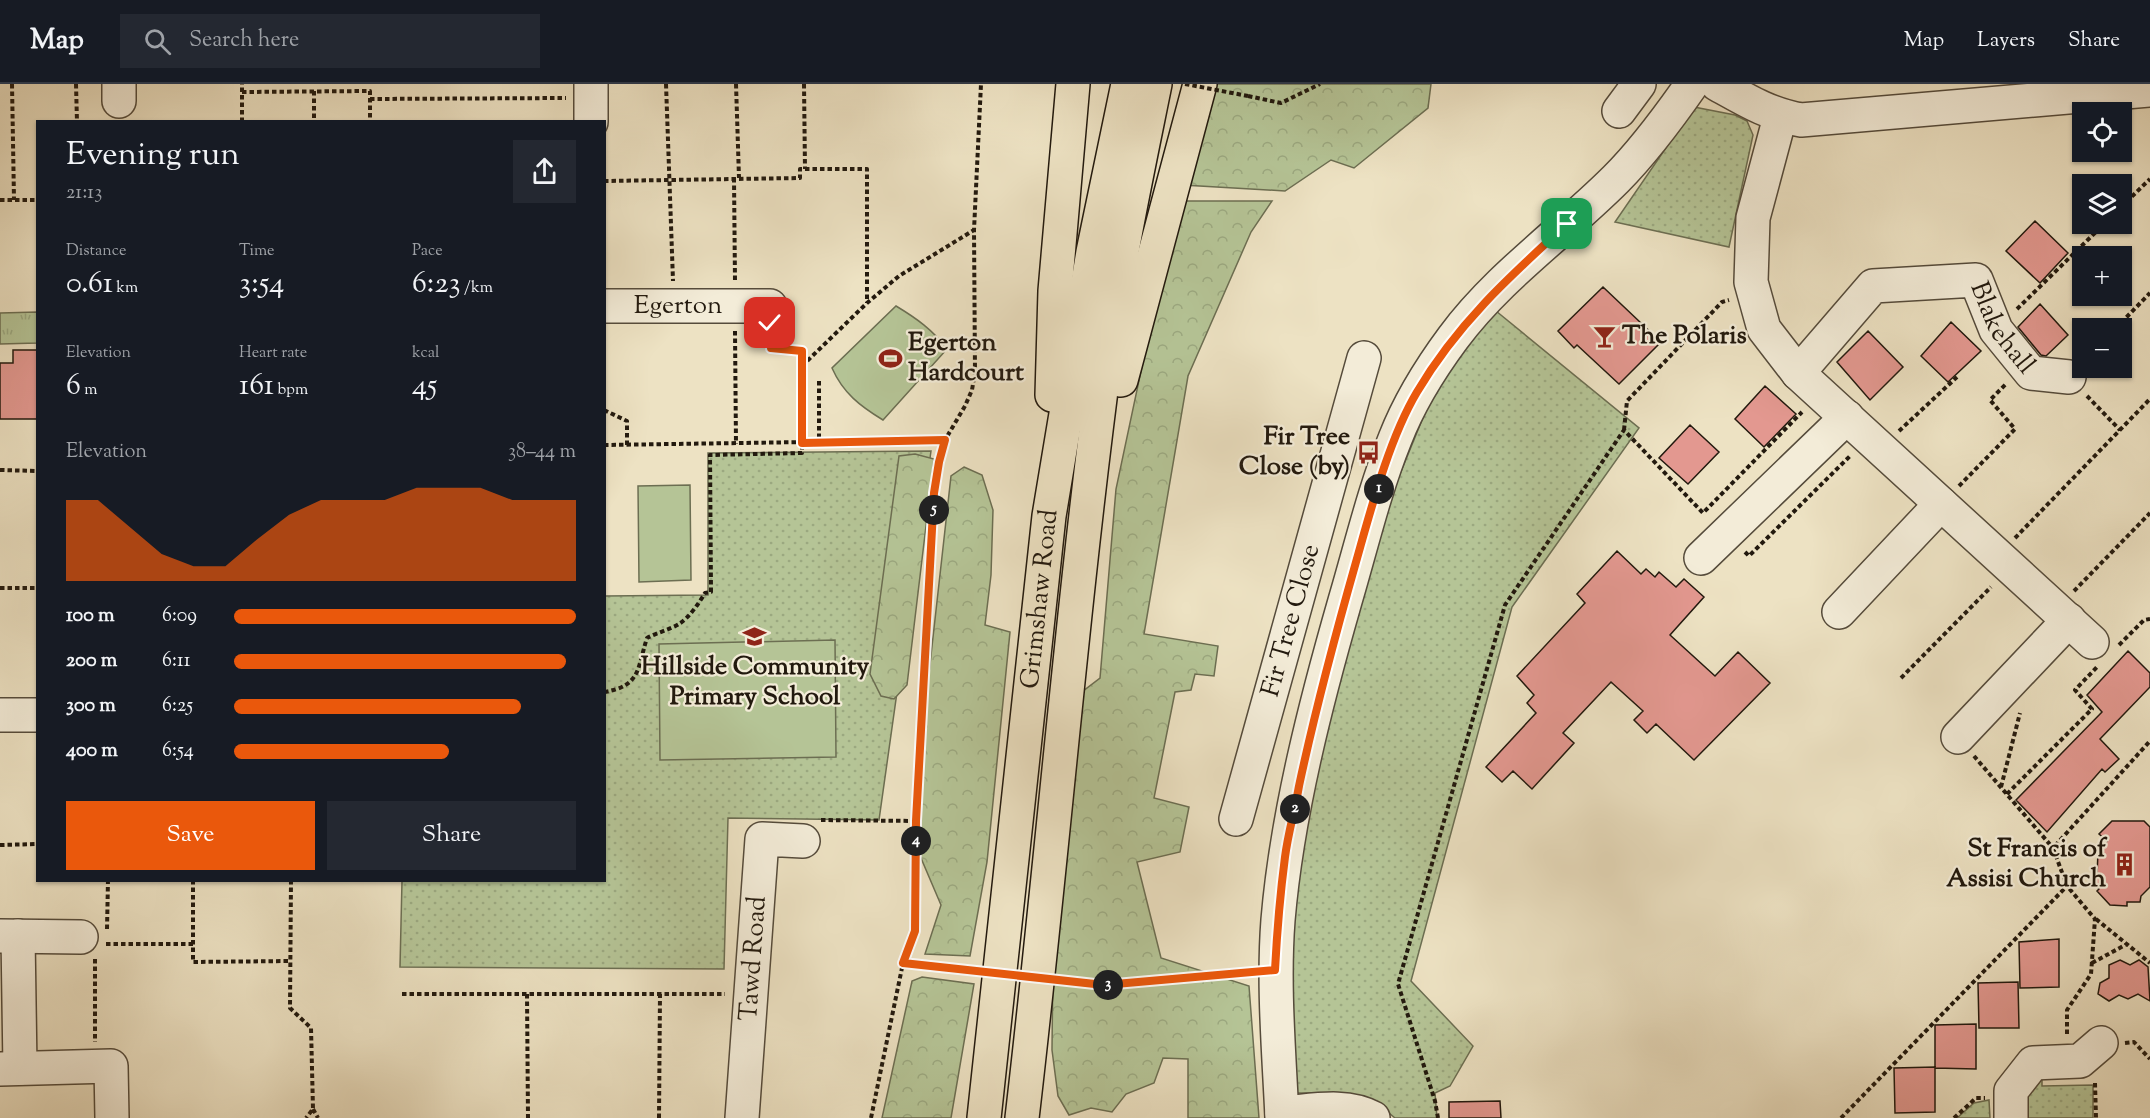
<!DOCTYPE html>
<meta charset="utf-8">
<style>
:root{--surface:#171b24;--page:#242831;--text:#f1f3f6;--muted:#9ea1a6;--line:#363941;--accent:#ea580c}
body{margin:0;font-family:"Sorts Mill Goudy",serif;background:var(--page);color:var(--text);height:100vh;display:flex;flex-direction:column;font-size:22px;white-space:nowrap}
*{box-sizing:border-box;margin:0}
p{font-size:20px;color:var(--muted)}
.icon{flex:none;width:33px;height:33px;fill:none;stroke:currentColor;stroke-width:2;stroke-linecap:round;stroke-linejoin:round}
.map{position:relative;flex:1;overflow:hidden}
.sheet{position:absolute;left:36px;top:36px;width:570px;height:762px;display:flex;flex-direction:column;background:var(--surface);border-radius:0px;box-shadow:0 2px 4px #0004}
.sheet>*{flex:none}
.buttons{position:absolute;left:2072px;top:18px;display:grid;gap:12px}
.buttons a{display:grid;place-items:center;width:60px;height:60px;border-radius:0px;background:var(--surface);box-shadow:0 2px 4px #0004;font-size:30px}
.pin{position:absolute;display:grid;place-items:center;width:51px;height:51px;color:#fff;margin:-26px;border-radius:12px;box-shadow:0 3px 9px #0006}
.km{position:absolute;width:30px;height:30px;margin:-15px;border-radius:50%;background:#222;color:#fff;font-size:16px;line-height:30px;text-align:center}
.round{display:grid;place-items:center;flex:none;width:63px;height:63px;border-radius:0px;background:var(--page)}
.overview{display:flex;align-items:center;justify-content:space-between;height:102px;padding:0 30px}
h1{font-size:33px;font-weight:600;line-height:45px}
.metrics{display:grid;grid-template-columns:repeat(3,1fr);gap:9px;height:102px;padding:6px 30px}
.metrics div{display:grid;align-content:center}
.metrics b{font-size:30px;font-weight:600}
.metrics small{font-size:16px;font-weight:400}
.metrics p{font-size:16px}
.chart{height:168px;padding:12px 30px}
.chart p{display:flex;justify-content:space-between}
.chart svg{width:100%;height:108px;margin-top:6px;fill:var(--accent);opacity:.7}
.action{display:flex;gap:12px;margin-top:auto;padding:12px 30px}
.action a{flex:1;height:69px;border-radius:0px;background:var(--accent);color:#fff;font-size:24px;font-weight:600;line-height:69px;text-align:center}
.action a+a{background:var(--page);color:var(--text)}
ul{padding:0 30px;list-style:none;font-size:20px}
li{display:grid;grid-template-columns:96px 72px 1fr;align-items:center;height:45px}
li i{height:15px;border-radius:8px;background:var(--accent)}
header{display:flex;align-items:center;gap:36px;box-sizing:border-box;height:84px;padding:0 30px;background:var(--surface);border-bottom:2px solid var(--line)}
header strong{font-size:28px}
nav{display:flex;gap:33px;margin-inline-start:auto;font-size:21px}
.search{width:420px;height:54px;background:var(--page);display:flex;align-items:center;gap:15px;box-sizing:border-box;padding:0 21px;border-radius:0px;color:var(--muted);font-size:22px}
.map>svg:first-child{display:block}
.grass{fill:url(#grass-dots);stroke:#6c6e52;stroke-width:1.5}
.forest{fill:url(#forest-crowns);stroke:#6c6e52;stroke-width:1.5}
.park{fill:url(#park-tufts);stroke:#6c6e52;stroke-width:1.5}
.pitch{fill:#b5c496;stroke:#6c6e52;stroke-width:1.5}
.building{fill:#e39890;stroke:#22190e;stroke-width:1.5}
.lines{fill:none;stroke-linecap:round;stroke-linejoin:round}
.minor-casing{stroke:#554b3b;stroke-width:36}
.major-casing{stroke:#22190e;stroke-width:36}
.path{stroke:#22190e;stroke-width:4;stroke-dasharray:4.5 3;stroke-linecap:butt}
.minor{stroke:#f3ecd8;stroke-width:33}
.major{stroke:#ede2c3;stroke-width:33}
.path-bridge{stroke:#22190e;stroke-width:4;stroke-dasharray:4.5 3;stroke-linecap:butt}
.route-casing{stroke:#fff;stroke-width:12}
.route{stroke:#ea580c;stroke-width:8}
.labels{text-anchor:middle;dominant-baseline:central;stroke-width:4.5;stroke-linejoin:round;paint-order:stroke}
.street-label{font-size:26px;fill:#22190e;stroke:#f3ecd8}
.poi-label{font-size:26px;font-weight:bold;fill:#22190e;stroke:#f3ecd8;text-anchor:start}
</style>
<header>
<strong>Map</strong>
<div class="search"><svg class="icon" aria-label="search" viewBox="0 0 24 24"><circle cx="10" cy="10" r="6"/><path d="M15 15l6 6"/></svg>Search here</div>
<nav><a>Map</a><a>Layers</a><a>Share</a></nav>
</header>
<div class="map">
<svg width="2150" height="1034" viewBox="0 0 2150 1034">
<defs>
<pattern id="grass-dots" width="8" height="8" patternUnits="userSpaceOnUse" patternTransform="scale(1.5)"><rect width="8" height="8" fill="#b5c496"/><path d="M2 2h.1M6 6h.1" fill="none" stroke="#9ba880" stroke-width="1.8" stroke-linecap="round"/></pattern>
<pattern id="forest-crowns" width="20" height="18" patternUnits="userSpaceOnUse" patternTransform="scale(1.5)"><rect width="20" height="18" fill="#b5c496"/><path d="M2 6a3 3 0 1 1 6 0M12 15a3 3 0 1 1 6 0" fill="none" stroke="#9ba880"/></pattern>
<pattern id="park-tufts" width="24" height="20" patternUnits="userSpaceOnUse" patternTransform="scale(1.5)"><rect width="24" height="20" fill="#b5c496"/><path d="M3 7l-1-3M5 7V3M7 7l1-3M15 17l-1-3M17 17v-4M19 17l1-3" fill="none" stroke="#9ba880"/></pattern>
</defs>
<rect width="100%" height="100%" fill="#ede2c3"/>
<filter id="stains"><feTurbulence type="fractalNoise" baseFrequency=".00333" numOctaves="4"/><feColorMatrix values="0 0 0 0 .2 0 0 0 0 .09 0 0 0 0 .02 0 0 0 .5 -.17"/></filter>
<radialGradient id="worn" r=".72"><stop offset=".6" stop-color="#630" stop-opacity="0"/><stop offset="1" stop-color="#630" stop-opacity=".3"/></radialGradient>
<path class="grass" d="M1694,23L1735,31L1747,37L1753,51L1729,163L1615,138Z
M1496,227L1639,344L1512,523L1411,897L1473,962L1450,1002L1435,1009L1437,1034H1395L1378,1020L1339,1009H1296L1290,898L1300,751L1369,483L1398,395L1433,309L1465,260Z
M931,367L879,736L728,734L724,885L400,883L402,797L604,796L605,512L708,511V369Z
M2042,982V1002L2093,1001V1034H2024V1002Z
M1989,1016L1990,1034H1957L1974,1019Z"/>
<path class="forest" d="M1210,0H1431L1428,24L1354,84L1331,76L1285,107L1183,101Z
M1177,117H1272L1251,148L1188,292L1144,550L1218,562L1214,592L1195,590L1191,606L1175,608L1154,714L1189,723L1180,768L1137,778L1161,874L1249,902L1259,1034H1188V975L1163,974L1154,999L1126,1010L1112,1028L1091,1024L1069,1031L1058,1012L1052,966L1053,873L1074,614L1100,594L1116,405Z
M915,370L934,375L907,601L894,615L881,612L870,590L899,372Z
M964,383L982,391L993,426L991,491L985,541L1010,548L987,778L970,872L925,870L941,821L918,767L925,625L951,392Z
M922,893L974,900L951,1034H882L912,897Z"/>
<path class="park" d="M37,228V259L0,260V229Z"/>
<path class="pitch" d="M896,222C916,234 933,246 947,265L883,336C860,322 843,309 832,284Z
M690,401L691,496L639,498L638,402Z
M835,556L836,673L660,676L659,560Z"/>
<path class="building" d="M2035,137L2068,169L2040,199L2006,167Z
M1603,203L1661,258L1619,300L1577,261L1574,264L1558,247Z
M2040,220L2068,251L2046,272L2041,271L2018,243Z
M1951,238L1981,267L1948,298L1921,272Z
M1868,247L1903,283L1870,316L1837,278Z
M13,266H38V335H0V279H13Z
M1765,302L1796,330L1764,363L1735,335Z
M1690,341L1719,368L1688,400L1659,374Z
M1617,467L1641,490L1646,485L1655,493L1659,488L1676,503L1684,495L1704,513L1670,551L1715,592L1738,568L1770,599L1694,676L1656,640L1647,649L1634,636L1643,627L1611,598L1563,649L1574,659L1532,705L1513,687L1502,698L1486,683L1536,629L1527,619L1534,611L1517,592L1585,519L1577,510Z
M2128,567L2150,589V603L2100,655L2119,675L2105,688L2102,685L2047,748L2016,716L2102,628L2087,611Z
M2112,737H2144L2150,743V803L2141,812L2140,818H2127V822L2110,821L2097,807L2099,805L2092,796L2097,792L2098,768L2107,757L2099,750Z
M2059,855V903L2020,904L2019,858Z
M2120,876L2130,881L2139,876L2148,883L2150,917L2138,910L2128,915L2119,911L2109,917L2098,910L2100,899L2109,894V881Z
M2018,898L2019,944H1979L1978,899Z
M1976,940V985L1935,984V941Z
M1935,983V1028L1895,1029L1894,984Z
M1500,1017L1501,1034H1449V1018Z"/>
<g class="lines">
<defs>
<g id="minor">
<path d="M119,0V17"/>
<path d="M591,0V38"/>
<path d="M1717,0C1744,15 1770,31 1801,36L2150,6"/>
<path d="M1619,27L1639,0"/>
<path d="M1780,33L1753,134L1751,198L1764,245L1798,289L2092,558"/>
<path id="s1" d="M604,222H770V239"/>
<path id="s2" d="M1798,289L1873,202L1976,196L1996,246L2031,289L2069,293"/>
<path d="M1701,474L1847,333"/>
<path d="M1839,528L1941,420"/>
<path d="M0,631H38"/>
<path d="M1958,653L2069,536"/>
<path id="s3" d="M1236,735L1364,274"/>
<path d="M0,852L81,853"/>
<path d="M18,852L20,984"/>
<path d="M0,985L111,982L112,1034"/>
<path d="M1282,1029C1311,1027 1346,1019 1373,1034"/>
<path id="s4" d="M742,1034L762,755L803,757"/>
<path d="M1282,1034C1279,968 1273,902 1278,836C1287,730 1316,618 1345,517C1361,463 1374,407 1395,355C1409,319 1430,285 1453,254C1498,193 1562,149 1616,95C1644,67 1669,33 1692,0"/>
<path d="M2011,1034V1007L2033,979L2080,977L2101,959"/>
</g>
<g id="major">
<path d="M1121,296L1200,0"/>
<path d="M1052,311L1055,207L1073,0"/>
<path id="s5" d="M984,1034L1049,432L1093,168L1128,0"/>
<path d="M1022,1034C1052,779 1072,523 1106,268C1118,178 1137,89 1155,0"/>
</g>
</defs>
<use href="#minor" class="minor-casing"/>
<use href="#major" class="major-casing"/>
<path class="path" d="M12,0L14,116
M76,0L77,38
M666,0L673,197
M736,0L739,94
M804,0L805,85
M314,7V38
M242,8L370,7V38
M1248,12L1281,19L1320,0
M370,15L566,14
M242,38V0
M734,94L735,197
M604,97L800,94V85H867V219
M0,116H38
M2121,123L2150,95
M2017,225L2104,140
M2116,244L2150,209
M735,247L736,360
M802,282L867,219L899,192L974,146
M819,297V359
M2087,312L2120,346
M604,326L627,337V361
M1624,346L1627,317L1722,218L1729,216
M1899,347L1957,293
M604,361L945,356
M0,386L38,387
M1959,402L2015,345L1990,316L2007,299
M2015,454L2150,315
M1745,468L1749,472L1851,371
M0,504H38
M2074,507L2150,429
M2119,561L2144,536L2150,535
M1901,594L1991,503
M604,608C641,602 637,585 647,554C656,549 671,545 679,540C689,534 699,519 705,509L711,508L710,371L802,369V267L781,265
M1974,672L2053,764
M2001,703L2020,629
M2007,710L2092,625L2075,606L2097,583
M821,736L916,737
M0,761L38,760
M193,796V878L291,877
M291,796L290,924L311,944L313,1025L306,1034
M2096,835L2150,879
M107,845L108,796
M106,860H193
M95,875V958
M2092,879L2127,860
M1104,901L1250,888
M402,910H725
M527,910L528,1034
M2067,950V926L2091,890L2095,835L2067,802
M2125,959L2134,958L2150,975
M2095,999L2096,1034
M313,1025L318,1034
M659,1034L660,910
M871,1034L903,879L915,847L916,737L935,409L939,378L945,356L965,322L972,306L975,288L974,146L981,0
M1438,1034L1435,1017L1398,900L1505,521L1624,346L1703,429L1802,328
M1841,1034L2067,802L2053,764L2150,657
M1954,1034L1976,1014H1985"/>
<use href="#minor" class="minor"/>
<use href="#major" class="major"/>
<path class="path-bridge" d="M1185,0L1248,12
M903,879L1104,901"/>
</g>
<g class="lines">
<defs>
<path id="route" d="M770,239L771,264L802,267V359L945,356L939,378L934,409L916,737L915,847L903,879L1104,901L1275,886C1277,848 1280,811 1285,773C1288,749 1295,726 1299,702C1315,627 1335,552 1356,478C1371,425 1389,355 1417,308C1457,240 1509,193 1567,140"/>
</defs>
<use href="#route" class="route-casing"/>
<use href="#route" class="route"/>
</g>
<defs>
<symbol id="bar-bare" viewBox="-9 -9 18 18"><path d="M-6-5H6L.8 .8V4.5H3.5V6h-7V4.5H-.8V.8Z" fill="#8f2418" stroke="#f3ecd8" stroke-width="2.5" paint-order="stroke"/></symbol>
<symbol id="stadium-bare" viewBox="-9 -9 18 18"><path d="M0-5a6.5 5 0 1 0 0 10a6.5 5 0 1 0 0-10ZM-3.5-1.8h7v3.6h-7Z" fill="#8f2418" stroke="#f3ecd8" stroke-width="2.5" paint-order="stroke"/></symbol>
<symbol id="bus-bare" viewBox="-9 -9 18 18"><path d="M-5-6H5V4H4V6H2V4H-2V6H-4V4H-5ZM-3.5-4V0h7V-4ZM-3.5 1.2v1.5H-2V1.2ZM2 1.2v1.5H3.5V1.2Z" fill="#8f2418" stroke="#f3ecd8" stroke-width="2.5" paint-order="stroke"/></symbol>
<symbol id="school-bare" viewBox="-9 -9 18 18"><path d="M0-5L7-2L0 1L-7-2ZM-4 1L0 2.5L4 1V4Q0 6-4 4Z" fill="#8f2418" stroke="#f3ecd8" stroke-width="2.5" paint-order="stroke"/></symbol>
<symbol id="building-bare" viewBox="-9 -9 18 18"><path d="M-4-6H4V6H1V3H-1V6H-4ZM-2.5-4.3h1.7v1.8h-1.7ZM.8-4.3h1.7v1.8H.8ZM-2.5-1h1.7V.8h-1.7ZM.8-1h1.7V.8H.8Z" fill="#8f2418" stroke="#f3ecd8" stroke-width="2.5" paint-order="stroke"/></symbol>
</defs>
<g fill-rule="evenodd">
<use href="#bar-bare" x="1588" y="236" width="33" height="33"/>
<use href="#stadium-bare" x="874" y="258" width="33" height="33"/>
<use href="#bus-bare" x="1352" y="352" width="33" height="33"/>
<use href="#school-bare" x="738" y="536" width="33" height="33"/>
<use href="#building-bare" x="2108" y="764" width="33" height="33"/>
</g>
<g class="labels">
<g class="street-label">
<text stroke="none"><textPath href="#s1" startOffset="74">Egerton</textPath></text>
<text stroke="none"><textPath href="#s2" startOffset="273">Blakehall</textPath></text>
<text stroke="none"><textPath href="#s5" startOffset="522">Grimshaw Road</textPath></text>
<text stroke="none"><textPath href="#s3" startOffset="206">Fir Tree Close</textPath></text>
<text stroke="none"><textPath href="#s4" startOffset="160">Tawd Road</textPath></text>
</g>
<g class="poi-label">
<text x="1622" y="252">The Polaris</text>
<text x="908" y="259">Egerton<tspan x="908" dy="30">Hardcourt</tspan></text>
<text x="1350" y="353" text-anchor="end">Fir Tree<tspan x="1350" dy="30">Close (by)</tspan></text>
<text x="755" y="583" text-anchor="middle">Hillside Community<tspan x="755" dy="30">Primary School</tspan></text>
<text x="2106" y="765" text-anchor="end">St Francis of<tspan x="2106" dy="30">Assisi Church</tspan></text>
</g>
</g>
<rect width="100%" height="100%" filter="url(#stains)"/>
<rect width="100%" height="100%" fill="url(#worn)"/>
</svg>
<div class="buttons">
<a><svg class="icon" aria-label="locate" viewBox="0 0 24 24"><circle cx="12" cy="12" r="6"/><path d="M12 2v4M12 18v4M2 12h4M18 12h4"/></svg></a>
<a><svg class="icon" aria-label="layers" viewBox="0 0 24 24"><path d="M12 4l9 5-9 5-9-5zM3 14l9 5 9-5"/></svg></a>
<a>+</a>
<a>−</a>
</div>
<div class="pin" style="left:1567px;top:140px;background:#1e9e55"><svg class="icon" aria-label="arrive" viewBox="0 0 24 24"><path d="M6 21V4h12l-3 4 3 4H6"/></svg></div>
<div class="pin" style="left:770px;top:239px;background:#d93025"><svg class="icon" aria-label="check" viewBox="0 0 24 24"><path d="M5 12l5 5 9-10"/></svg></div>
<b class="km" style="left:1379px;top:405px">1</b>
<b class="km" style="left:1295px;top:725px">2</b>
<b class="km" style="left:1108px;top:901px">3</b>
<b class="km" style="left:916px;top:757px">4</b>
<b class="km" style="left:934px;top:426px">5</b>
<section class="sheet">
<div class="overview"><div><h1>Evening run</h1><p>21:13</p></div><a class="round"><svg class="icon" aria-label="share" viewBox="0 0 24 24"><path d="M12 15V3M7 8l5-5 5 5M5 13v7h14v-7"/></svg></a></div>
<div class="metrics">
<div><p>Distance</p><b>0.61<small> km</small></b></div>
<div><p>Time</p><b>3:54</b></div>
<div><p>Pace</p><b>6:23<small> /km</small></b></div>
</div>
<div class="metrics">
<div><p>Elevation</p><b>6<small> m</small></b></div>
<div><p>Heart rate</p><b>161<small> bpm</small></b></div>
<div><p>kcal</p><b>45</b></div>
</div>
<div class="chart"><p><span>Elevation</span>38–44 m</p>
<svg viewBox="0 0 160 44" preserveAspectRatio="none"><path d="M0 44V11L10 11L20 22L30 33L40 38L50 38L60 27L70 17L80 11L90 11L100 11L110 6L120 6L130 6L140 11L150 11L160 11V44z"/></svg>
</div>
<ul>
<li><b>100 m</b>6:09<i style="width:100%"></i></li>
<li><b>200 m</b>6:11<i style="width:97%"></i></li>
<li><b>300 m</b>6:25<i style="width:84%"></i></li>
<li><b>400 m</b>6:54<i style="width:63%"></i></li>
</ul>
<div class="action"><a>Save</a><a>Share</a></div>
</section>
</div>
